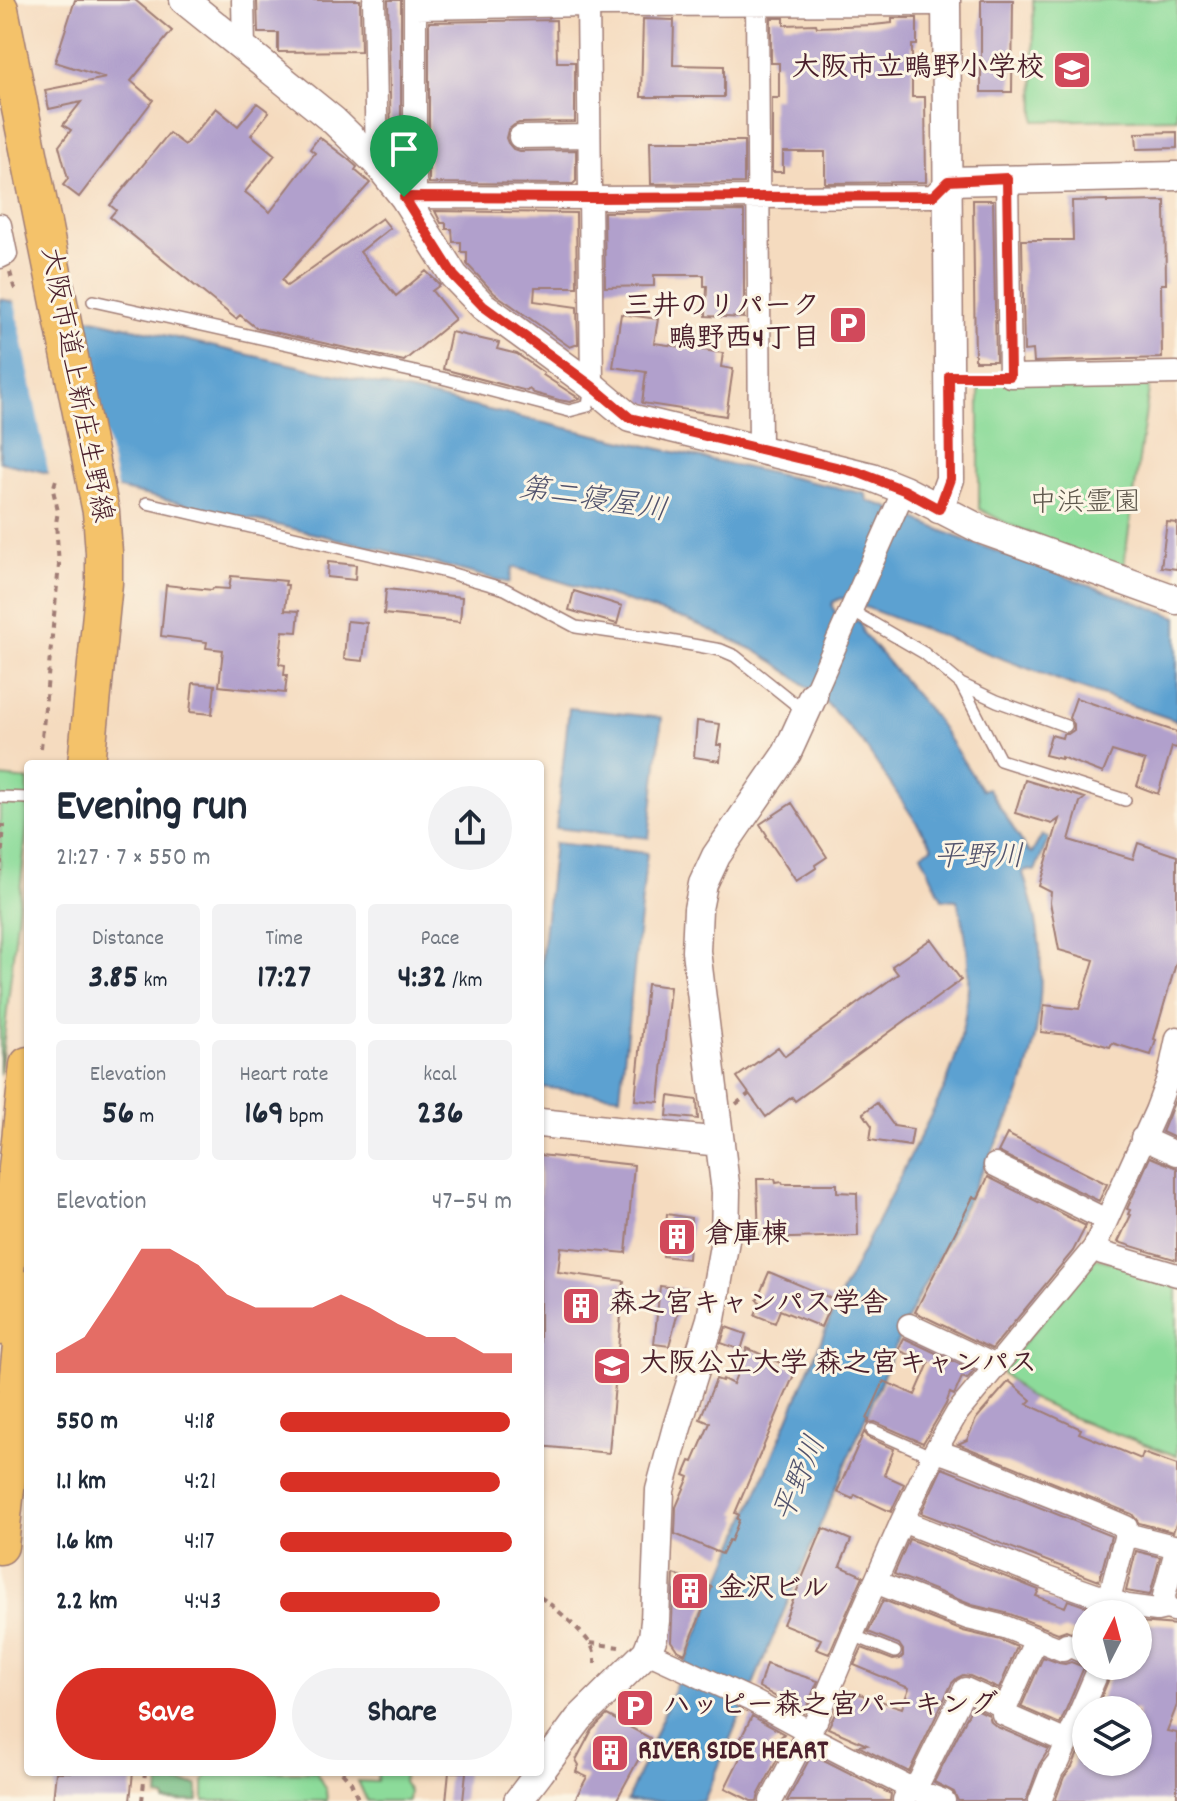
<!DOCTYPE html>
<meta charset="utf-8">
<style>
:root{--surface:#fff;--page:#f2f2f3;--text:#1f2937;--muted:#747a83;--accent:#d93025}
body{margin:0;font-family:Dekko,"Klee One",sans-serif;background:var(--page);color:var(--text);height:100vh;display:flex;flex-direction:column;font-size:30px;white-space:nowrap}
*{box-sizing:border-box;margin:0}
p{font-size:26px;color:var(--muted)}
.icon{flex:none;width:44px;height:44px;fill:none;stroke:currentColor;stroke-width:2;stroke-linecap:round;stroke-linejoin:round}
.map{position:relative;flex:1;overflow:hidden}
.sheet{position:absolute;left:24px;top:760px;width:520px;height:1016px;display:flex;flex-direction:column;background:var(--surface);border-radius:8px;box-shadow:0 2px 6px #0004}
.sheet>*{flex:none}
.needle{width:52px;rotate:6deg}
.controls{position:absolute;left:1072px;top:1600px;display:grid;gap:16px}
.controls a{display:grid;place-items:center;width:80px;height:80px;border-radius:50%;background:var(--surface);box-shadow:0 2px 6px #0004;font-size:40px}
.pin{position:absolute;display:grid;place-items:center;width:68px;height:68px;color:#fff;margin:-82px -34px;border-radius:50% 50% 50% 0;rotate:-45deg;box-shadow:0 0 8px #0007}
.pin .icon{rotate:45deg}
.round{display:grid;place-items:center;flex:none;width:84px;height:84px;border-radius:42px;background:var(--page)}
.head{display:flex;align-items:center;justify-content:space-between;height:136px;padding:0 32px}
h1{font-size:44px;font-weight:800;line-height:60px}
.metrics{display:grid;grid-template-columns:repeat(3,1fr);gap:12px;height:136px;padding:8px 32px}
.metrics div{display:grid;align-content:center;border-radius:8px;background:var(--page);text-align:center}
.metrics b{font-size:34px;font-weight:800}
.metrics small{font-size:22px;font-weight:400}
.metrics p{font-size:22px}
.chart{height:224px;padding:16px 32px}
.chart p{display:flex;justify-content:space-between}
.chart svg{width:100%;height:144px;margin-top:8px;fill:var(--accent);opacity:.7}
.button{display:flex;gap:16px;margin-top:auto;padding:16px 32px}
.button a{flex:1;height:92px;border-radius:48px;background:var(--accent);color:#fff;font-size:32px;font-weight:800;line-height:92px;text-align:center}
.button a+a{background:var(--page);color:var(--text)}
ul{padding:0 32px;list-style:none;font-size:26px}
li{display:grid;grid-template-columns:128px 96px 1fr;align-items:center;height:60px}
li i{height:20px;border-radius:10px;background:var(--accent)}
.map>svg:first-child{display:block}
.green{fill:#8cdb9a;stroke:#6b7d62;stroke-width:2}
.forest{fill:#71bb82;stroke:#5e6d56;stroke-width:2}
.water{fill:#5ba1d1;stroke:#52607e;stroke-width:2}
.pier{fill:#f5dbbf}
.building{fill:#b1a0cc}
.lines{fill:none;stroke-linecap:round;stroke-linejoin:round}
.service-casing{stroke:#a07d75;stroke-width:14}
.minor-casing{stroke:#a07d75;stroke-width:25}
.tertiary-casing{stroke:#a07d75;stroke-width:31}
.primary-casing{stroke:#a07d75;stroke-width:39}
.path{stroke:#a07d75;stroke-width:4;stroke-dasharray:6 6;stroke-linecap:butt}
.service{stroke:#fff;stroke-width:11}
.minor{stroke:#fff;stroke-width:22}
.tertiary{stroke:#fff;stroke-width:28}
.primary{stroke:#f4c26a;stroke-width:36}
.route-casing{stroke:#fff;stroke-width:16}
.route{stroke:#d93025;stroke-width:10}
.labels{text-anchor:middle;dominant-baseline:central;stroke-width:6;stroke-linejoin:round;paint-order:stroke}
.poi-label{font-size:28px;font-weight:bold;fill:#4a1f2b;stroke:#fcf5e5;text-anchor:start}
.street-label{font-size:28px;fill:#4a1f2b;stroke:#fcf5e5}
.park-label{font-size:28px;fill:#5e574c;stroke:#fcf5e5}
.water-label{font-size:30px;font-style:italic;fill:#51536d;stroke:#fcf5e5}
</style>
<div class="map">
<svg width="1177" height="1801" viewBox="0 0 1177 1801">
<rect width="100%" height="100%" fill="#fcf5e5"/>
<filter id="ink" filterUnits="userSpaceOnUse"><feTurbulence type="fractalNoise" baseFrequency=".0125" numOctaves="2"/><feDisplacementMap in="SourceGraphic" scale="16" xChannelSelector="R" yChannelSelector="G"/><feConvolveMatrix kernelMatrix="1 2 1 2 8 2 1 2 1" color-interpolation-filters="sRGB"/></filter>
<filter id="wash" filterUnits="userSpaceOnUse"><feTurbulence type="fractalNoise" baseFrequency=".006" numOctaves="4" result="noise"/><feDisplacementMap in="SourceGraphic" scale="32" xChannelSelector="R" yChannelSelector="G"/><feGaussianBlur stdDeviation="1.8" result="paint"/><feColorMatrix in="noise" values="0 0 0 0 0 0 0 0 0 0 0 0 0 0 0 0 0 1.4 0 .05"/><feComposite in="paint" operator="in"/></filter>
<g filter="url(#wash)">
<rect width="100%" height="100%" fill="#f5dbbf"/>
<path class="green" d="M1033,0H1177V118L1035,121Z
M979,381L1150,382L1123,572L1008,524L979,509Z
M0,777L28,780V819L0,1075Z
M1096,1258L1177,1280V1456L1076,1419L1028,1397L1000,1371Z
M207,1772H316L326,1790L327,1801H204V1783Z
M378,1772H404L403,1782L409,1791L408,1801H367L358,1781L377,1782Z"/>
<path class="forest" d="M177,1783L197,1785L198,1801H165V1798L158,1797L159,1784Z"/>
<path class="water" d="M0,299L107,322L588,433L866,494L867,501L885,506L957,537L1177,617V721L1072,685L841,598L833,602L832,606L835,612L860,622L863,633L934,716L982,790L988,788L1027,850L1032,853L1042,835L1049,838L1035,871L1026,870L1023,872C1027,888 1033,904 1036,920C1047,981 1038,1044 1017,1102L907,1319L704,1801H627L839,1298L945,1087C969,1028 977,962 957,900L942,899L921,854L933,847L863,743L822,698L776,663L752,649L688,620L513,567L509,583L373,547L0,462Z
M569,708L662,718L649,838L556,828Z
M554,843L647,853L620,1096L540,1087V972Z"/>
<path class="pier" d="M14,298L81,312L118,492L47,476L49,475Z"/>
<g id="blocks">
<path class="building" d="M75,0H135L172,31L131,81L153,100L79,197L63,185L68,179L59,146L71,130L63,125L81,102L49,109L45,90L106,78L55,62Z
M257,0H360L361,51L278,52V33H258Z
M388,0H401V156H399V139H391Z
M981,0H1013L1012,92H981Z
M771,18H784V25L816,24L817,27L873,25L892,23V18H917V45H912V97H925L926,182L825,183V152H783V172H772V98H779V63H771Z
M643,19L674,20L673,65L724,66V97H641Z
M556,20L557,62H575V122L519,123L514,125L508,130L506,138L508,143L513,149L519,151L576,150V181L573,184L429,183V22Z
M257,103L269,112L251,135L275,155L245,192L270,212L315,153L310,149L319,137L348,159L357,167L355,170L370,183L282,280L287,286L382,218L390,228L360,252L396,296L426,271L440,285L432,291L455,319L404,361L256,328L240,315L236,319L110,217L116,210L110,205L169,133L185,145L216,108L238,126Z
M1177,132V148L1137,149L1136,133Z
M650,141H744V183L651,184Z
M973,200H993L996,361H975Z
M1107,200V202L1165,201L1166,284H1161L1162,358L1034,362L1033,350L1024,351L1022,240H1073L1072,201Z
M435,211L576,213L577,287H535L534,301L577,307L578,344L570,347L494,293L467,264V252H461V242H453L452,229H446V223H441Z
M744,211V318L706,316L707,286H704V275H654V286L605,287L604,212Z
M621,314L658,319L654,343L723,353L721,367L733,369L726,416L642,403L646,372L613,367Z
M451,332L499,343L497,349L517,354L544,373L543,375L580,399L570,402L559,400L534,393L529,389L527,391L443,369Z
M1167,522L1177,523V569L1161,567Z
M328,562L356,565L355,580L327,577Z
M231,576L286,581L285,585H288L285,610L299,611L297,632L283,631L279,664L285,665L284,675H287L285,693L219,686L223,650L206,648L207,642L161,636L166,585L212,590L213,588L229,589Z
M386,589L462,597L460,622L384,614Z
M574,591L622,606L617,624L569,610Z
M347,621L367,623L363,661L344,659Z
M193,683L215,685L212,714L190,712Z
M1076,698L1177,732V748L1172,747L1158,794L1137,786L1145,761L1112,751L1103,773L1061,757V759L1045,755L1051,735L1062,738L1063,734H1068L1074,730V724L1069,718Z
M697,721L720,724L717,745H722L720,761L694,757Z
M1025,780L1085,798L1080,802L1069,840L1133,859L1138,843L1177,856V960L1154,1039L1156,1040L1151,1055L1112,1043L1110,1047L1069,1035L1041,1032L1044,1005L1079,1009L1094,960L1059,950L1050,902L1051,892L1039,886L1059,819L1052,824L1015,813Z
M792,803L827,857L815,865L816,868L796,881L766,836L767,835L760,824Z
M931,939L961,980L795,1101L792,1097L766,1117L737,1077L778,1047L785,1056L898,974L892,966Z
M647,984L670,987L659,1102L635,1100Z
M1177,1095V1139L1162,1132Z
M669,1096L697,1100L698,1119L667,1116Z
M877,1103L894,1126L913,1129L910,1146L870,1140L872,1126L863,1113Z
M1007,1134L1107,1184L1099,1201L998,1152Z
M540,1155L634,1165L626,1253L561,1247L558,1272L624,1281L609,1453L540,1446Z
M1150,1157L1177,1168V1260L1118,1242L1131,1215L1128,1214L1130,1210L1127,1209Z
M988,1177L1086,1226L1073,1251L992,1349L915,1312L973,1197L978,1198Z
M757,1179H775L776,1183L782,1182L783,1184H837V1192L857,1193L858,1236L759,1239Z
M667,1214L691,1218L688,1259L663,1256Z
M769,1272L833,1299L821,1327L780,1310L775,1323L755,1315L760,1302L757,1300Z
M660,1286L684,1289L669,1346L654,1344Z
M726,1327L746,1334L741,1350L721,1343Z
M904,1338L974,1371L967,1379L962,1377L955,1393L954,1395L950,1393L946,1404L923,1443L875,1422L868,1423L869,1420L867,1419L884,1381L915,1395L929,1363L898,1350Z
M747,1348L796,1370L735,1513L739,1515L737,1519L739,1520L731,1541L729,1540L722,1554L675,1534L676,1507L689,1477L684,1475L690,1461L693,1462L710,1423L700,1419L716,1379L722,1381L723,1379L733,1384Z
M1009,1381L1031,1400L1027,1404L1081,1429L1079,1433L1141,1459L1143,1453L1177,1465V1521L1173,1532L1139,1523L1132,1514L958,1444L967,1440L976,1419Z
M864,1432L869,1438L894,1449L884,1475L904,1484L891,1512L855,1495L853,1499L837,1492Z
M942,1468L1111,1536L1099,1581L921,1513Z
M823,1528L851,1540L840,1566L863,1576L829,1654L816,1649L821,1639L783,1624Z
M909,1539L1039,1590L1036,1596L1065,1607L1068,1600L1107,1614H1086V1638L1066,1630L1058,1633L1010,1614L972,1605L894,1574Z
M1136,1551L1160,1557L1150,1595L1126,1591Z
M674,1574L712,1587L685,1654L677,1650L671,1641Z
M883,1600L963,1631L1001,1640L1017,1647L999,1689L970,1676L963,1675L957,1678L952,1683L909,1772L858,1746L867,1745L828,1728L847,1690L902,1708L909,1688L854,1665L862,1648L893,1660L900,1659L903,1656V1650L899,1644L868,1632Z
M1138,1622L1177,1625V1705L1167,1731L1177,1733V1801H1055L1064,1777L1072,1767L1086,1734V1762H1138V1710H1096L1114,1666H1138Z
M1043,1657L1059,1663L1065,1664L1071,1662L1084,1667L1060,1724L1021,1707Z
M766,1664L818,1681L804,1713L759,1687Z
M972,1707L989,1715L991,1722L997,1727L1049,1749L1039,1765L1026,1801H958L954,1792L934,1782Z
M607,1715L650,1738L616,1801H574L587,1777L576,1772L579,1765L576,1760L592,1730Z
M752,1716L784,1734L763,1753L781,1752L759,1794L757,1801H751L725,1788L741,1756L737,1754L741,1746L738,1744Z
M812,1754L891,1794L890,1801H787Z
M56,1772H133L130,1801H53Z
M449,1772H466L463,1801H446Z"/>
</g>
</g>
<g filter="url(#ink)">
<use href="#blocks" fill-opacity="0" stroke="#a07d75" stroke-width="2"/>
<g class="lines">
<defs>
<path id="service" d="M93,301L442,378L569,411L588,406L591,386
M950,376H1010
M147,503L446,572L505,589L576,627L653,638L721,650L735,656L805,712
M850,610L924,653L961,684L997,701L1066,726
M961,684L1000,760L1125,800
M0,797L28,798
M872,1430L933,1457
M852,1635L895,1652"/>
<path id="minor" d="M243,0L244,49
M374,0L377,163
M415,0V197
M588,0L592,386
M757,0L760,449
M415,8L588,5L946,4
M520,137L589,136
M1007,178L1010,376L1177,373
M404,197L590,198L933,196L948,181
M0,225L6,254L0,257
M813,696L904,490
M1142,1138L1177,1154
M995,1165L1106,1220
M1094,1248L1102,1253L1177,1275
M909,1325L996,1366
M935,1451C967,1460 997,1475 1028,1487C1061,1500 1094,1513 1126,1527V1534L1177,1547
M902,1521L1047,1578L1127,1606L1157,1610L1166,1608L1177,1611
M875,1582L968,1618L1005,1627L1063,1650L1066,1644L1086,1653
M1109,1599L1126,1534
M1166,1608L1164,1596L1177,1546
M1036,1639L1003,1714L1067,1742
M647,1652L751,1700L801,1727L806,1735L910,1788L944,1801
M904,1800L910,1788L919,1782L965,1689L1005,1707
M771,1801L806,1735L816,1721L852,1635L902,1521L935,1451L957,1413L1094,1248L1156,1111L1169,1076L1177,1038
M1040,1801L1052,1770L1059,1761L1100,1666"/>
<path id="tertiary" d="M184,0L334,121L377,163L404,197L454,276L483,306L592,386L630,418L872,477L904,490L980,529L1177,600
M948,181L1177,176
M939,509L950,479L946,0
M540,1123L720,1142
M540,1772L579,1719L647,1652L653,1637L655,1621L660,1490L677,1427L711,1319L725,1240L726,1192L696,951L698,909L703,884L716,856L787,753L813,696
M518,1801L540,1772"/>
<path id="primary" d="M0,9L101,512L104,553V583L86,764
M0,1327L28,1065
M0,1546L27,1289"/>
</defs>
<use href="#service" class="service-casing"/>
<use href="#minor" class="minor-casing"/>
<use href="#tertiary" class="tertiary-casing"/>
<use href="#primary" class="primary-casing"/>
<path class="path" d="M10,272L14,287L18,291
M41,748L59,565L56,523L58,511L53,490L56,480
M0,826H4L0,871
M736,1104L749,1094
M540,1597C553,1605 584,1633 591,1645C596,1653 595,1662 595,1670
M590,1643L619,1647
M342,1772L351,1782L359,1801
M142,1801L145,1772"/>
<use href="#service" class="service"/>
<use href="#minor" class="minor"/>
<use href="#tertiary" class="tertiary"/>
<use href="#primary" class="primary"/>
</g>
</g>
<g class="lines" filter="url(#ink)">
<defs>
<path id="route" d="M1007,178L1010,376H949L950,479L939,509L904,490L857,472L630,418L592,386L483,306L454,276L404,197L590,198L933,196L948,181Z"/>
</defs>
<use href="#route" class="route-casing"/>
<use href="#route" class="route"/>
</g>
<defs>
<symbol id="school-square" viewBox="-11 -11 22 22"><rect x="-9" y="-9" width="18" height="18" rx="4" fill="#d1495b" stroke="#fcf5e5"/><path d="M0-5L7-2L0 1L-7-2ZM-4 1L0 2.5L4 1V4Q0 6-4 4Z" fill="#fff"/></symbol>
<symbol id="parking-square" viewBox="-11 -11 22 22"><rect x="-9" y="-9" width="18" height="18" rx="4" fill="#d1495b" stroke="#fcf5e5"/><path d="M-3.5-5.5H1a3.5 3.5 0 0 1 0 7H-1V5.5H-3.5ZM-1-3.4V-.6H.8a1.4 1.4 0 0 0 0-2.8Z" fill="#fff"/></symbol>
<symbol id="building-square" viewBox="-11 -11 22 22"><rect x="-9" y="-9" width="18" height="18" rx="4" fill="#d1495b" stroke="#fcf5e5"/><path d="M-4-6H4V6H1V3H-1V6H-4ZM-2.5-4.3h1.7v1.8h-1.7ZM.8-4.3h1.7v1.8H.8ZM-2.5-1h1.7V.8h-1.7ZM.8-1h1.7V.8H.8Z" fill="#fff"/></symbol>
<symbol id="university-square" viewBox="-11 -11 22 22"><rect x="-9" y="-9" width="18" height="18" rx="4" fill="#d1495b" stroke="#fcf5e5"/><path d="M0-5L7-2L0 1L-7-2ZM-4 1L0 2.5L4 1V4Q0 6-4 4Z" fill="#fff"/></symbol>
</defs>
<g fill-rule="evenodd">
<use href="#school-square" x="1050" y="48" width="44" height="44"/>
<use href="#parking-square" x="826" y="303" width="44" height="44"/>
<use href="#building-square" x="655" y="1215" width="44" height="44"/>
<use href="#building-square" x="559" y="1284" width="44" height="44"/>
<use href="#university-square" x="590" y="1344" width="44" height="44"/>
<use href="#building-square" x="668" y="1569" width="44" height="44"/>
<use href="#parking-square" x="613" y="1686" width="44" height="44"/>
<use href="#building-square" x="588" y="1731" width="44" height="44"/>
</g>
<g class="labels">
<g class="poi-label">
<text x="1044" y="70" text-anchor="end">大阪市立鴫野小学校</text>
<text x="820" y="309" text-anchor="end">三井のリパーク<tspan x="820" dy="32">鴫野西4丁目</tspan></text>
<text x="705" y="1237">倉庫棟</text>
<text x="609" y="1306">森之宮キャンパス学舎</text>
<text x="640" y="1366">大阪公立大学 森之宮キャンパス</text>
<text x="718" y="1591">金沢ビル</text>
<text x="663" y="1708">ハッピー森之宮パーキング</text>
<text x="638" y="1753">RIVER SIDE HEART</text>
</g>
<g class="street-label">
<text transform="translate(74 385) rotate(79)">大阪市道上新庄生野線</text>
</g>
<g class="park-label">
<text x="1085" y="505">中浜霊園</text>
</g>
<g class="water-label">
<text transform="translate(593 502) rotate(9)">第二寝屋川</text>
<text x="979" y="859">平野川</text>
<text transform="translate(802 1480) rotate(-67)">平野川</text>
</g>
</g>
</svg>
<div class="controls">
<a><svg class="needle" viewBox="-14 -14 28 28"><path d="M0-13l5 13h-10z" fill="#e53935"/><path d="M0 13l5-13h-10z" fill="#747a83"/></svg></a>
<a><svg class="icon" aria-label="layers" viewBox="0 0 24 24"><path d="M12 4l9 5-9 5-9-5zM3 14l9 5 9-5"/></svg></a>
</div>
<div class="pin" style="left:404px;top:197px;background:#1e9e55"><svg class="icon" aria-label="arrive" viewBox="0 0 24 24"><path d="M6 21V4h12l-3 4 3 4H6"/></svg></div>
<section class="sheet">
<div class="head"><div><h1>Evening run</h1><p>21:27 · 7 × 550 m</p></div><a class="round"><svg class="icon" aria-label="share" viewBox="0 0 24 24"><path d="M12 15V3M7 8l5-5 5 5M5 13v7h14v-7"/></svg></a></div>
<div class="metrics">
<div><p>Distance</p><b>3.85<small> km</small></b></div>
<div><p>Time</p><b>17:27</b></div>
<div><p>Pace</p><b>4:32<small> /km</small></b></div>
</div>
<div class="metrics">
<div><p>Elevation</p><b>56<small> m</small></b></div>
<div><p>Heart rate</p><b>169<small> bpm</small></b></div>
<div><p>kcal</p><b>236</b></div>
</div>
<div class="chart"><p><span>Elevation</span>47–54 m</p>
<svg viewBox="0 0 160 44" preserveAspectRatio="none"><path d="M0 44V38L10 33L20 20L30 6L40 6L50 11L60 20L70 24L80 24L90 24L100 20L110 24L120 29L130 33L140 33L150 38L160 38V44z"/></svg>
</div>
<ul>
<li><b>550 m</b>4:18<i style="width:99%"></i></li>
<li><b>1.1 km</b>4:21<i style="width:95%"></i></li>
<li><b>1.6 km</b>4:17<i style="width:100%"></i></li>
<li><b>2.2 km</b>4:43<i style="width:69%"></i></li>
</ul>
<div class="button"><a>Save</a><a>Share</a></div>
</section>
</div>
